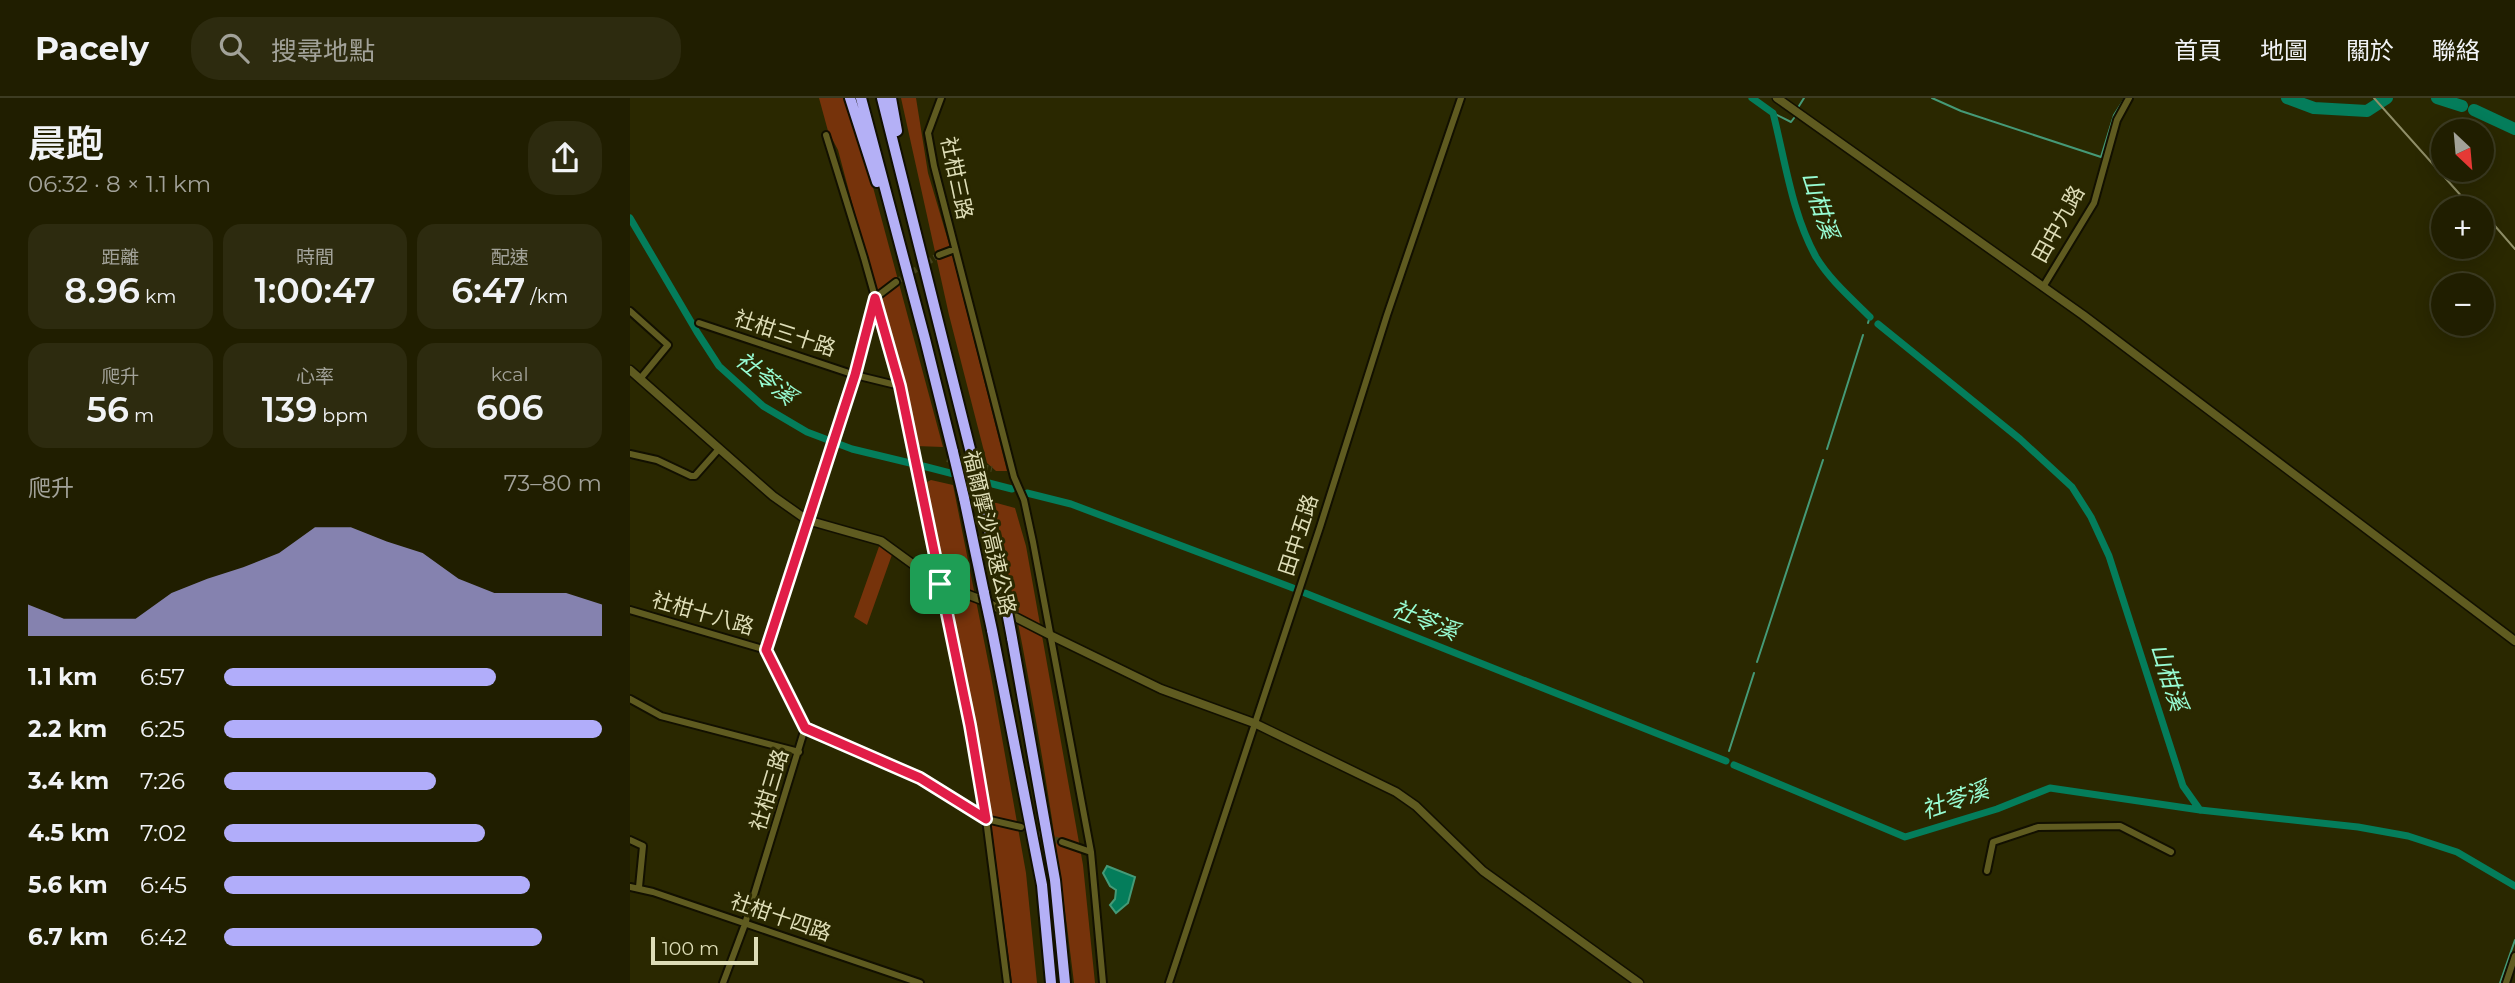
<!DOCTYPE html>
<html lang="zh-TW">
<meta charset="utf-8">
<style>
:root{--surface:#201e00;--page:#2d2b0f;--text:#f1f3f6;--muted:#a2a299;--line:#3d3c22;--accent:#b1adfa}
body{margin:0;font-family:Montserrat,"Noto Sans TC",sans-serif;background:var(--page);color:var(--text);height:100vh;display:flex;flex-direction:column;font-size:26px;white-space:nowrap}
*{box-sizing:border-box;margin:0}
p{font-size:23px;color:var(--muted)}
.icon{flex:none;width:38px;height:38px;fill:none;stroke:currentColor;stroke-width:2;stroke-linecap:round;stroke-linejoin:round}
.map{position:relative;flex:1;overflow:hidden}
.details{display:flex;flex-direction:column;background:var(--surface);width:630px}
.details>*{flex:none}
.needle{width:46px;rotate:154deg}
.buttons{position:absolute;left:1801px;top:21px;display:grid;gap:14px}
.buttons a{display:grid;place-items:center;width:63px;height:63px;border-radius:50%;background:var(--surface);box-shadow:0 4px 18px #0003,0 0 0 2px var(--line);font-size:35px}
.scale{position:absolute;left:21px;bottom:18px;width:107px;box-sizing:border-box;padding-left:7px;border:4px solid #deddb7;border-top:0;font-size:19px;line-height:24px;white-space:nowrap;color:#deddb7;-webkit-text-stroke:5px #2a2800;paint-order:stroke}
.pin{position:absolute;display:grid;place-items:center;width:60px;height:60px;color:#fff;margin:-30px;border-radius:14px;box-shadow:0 4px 10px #0006}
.round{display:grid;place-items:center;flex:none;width:74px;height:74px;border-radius:28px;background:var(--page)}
.headline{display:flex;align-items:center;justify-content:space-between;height:119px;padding:0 28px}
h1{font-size:38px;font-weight:600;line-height:52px}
.metrics{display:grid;grid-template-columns:repeat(3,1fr);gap:10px;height:119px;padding:7px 28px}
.metrics div{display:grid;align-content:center;border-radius:18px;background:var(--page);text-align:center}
.metrics b{font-size:35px;font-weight:600}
.metrics small{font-size:19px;font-weight:400}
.metrics p{font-size:19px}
.chart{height:196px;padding:14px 28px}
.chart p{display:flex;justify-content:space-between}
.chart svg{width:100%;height:126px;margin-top:7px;fill:var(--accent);opacity:.7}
ul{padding:0 28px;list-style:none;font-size:23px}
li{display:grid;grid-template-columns:112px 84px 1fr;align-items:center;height:52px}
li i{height:18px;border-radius:9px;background:var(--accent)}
header{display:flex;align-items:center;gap:42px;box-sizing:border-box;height:98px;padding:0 35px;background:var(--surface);border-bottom:2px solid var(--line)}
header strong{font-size:33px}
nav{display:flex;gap:38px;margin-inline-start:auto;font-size:24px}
.search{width:490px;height:63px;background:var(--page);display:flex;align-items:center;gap:18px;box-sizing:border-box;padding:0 24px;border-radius:28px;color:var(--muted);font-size:26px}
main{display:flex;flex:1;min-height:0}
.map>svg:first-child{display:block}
.green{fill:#76330b}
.water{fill:#047d5b;stroke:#459a77;stroke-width:2}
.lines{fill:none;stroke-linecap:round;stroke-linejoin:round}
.stream{stroke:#459a77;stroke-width:2}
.canal{stroke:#047d5b;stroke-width:7}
.river{stroke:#047d5b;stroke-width:12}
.street-tunnel{stroke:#45431b;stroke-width:6;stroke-dasharray:6 3;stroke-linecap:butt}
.street-casing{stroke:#121000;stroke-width:10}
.secondary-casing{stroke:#121000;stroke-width:11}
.highway-casing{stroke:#121000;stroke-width:14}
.street{stroke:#5f5b20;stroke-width:6}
.secondary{stroke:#5f5b20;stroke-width:8}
.highway{stroke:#b4b0f6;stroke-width:10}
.rail{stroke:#908f68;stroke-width:2}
.highway-bridge-casing{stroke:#121000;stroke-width:14;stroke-linecap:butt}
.highway-bridge{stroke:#b4b0f6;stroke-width:10}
.route-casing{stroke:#fff;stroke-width:14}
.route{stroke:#e11d48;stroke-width:9}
.labels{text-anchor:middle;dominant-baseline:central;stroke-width:6;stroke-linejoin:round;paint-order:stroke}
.street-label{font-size:21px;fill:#deddb7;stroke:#2a2800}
.water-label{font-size:23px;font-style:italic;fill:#98fcd3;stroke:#2a2800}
</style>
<header>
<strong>Pacely</strong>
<div class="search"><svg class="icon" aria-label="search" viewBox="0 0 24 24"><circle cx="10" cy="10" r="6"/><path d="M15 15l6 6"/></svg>搜尋地點</div>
<nav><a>首頁</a><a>地圖</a><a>關於</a><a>聯絡</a></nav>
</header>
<main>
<section class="details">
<div class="headline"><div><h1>晨跑</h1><p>06:32 · 8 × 1.1 km</p></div><a class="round"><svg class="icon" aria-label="share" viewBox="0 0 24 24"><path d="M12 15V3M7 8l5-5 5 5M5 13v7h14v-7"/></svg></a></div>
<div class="metrics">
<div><p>距離</p><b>8.96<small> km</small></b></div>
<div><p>時間</p><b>1:00:47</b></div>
<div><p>配速</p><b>6:47<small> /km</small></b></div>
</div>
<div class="metrics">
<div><p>爬升</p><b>56<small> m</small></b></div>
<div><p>心率</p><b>139<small> bpm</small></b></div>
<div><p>kcal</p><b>606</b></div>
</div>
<div class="chart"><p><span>爬升</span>73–80 m</p>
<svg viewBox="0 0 160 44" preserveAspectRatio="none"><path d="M0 44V33L10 38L20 38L30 38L40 29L50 24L60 20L70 15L80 6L90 6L100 11L110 15L120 24L130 29L140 29L150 29L160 33V44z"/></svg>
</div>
<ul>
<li><b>1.1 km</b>6:57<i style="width:72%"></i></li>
<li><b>2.2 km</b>6:25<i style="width:100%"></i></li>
<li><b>3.4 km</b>7:26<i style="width:56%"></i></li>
<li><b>4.5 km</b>7:02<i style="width:69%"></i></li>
<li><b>5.6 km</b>6:45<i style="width:81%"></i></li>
<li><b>6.7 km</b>6:42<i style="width:84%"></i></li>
</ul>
</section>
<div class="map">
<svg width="1885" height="885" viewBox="0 0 1885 885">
<rect width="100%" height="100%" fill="#2a2800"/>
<path class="green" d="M189,0H219L313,349L286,348L273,283L245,191L208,52L198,33Z
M271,0H286L298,75L322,156L377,373H366L357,365L319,217Z
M301,382L323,387L361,578L396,775L407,885H382L360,718L329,541L296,394L295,385Z
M363,404L385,410L396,448L453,767L465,885H444C425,723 398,563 363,404Z
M251,443L264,451L237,527L224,519Z"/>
<path class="water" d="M477,768L505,779L498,805L486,815L480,807L485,801L486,792L480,788L473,775Z"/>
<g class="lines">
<path class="stream" d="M1302,0L1331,13L1471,59L1484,17L1495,0
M1169,8L1174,0
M1143,15L1161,24L1164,20
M1238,225L1240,218
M1197,351L1233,237
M1127,564L1193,362
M1099,653L1124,575
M1870,885L1885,842"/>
<path class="canal" d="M1122,0L1143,15C1155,62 1162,116 1186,159C1200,182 1221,200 1240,219
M0,120L67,234L89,268L133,308L177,334L222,351L280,365
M1248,226L1390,341L1442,389L1461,419L1479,458L1553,688L1570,712
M289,367L382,391
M397,395L441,406L663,490
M675,495L1096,663
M1104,667L1275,739L1367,711L1420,690L1570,712L1728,729L1778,738L1827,754L1885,788"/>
<path class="river" d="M1657,0L1684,10L1737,13L1757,0
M1807,0L1832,8
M1844,12L1885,31"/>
<path class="street-tunnel" d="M266,184L309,157
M317,361L362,371
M391,729L432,744"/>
<defs>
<path id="street" d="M311,0L298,35L304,68L384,379L394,402L403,444L461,754L473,885
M196,37L234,160L270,288L339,627L356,721L377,885
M309,157L325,151
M1413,189L1464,105L1487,22L1499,0
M0,213L38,247L10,281
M69,225L225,277L270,288
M0,356L27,362L61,378H65L88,352
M0,512L136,552
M0,601L31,618L169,654
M175,630L290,680L356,721L391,729
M0,742L13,748L9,789
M432,744L461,754
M1357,773L1363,744L1408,729L1490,728L1541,754
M0,789L23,794L290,885
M93,885L115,826L175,630L136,552L225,277L245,200L266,184
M539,885L690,429L757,217L831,0
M1876,885L1885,858"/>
<path id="secondary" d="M1147,0L1453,217L1885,543
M0,272L143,398L177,422L251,443L310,486L352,502L422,538L531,591L624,625L766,694L786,708L853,773L1009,885"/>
<path id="highway" d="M220,0L247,84
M231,0L295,241L323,354
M252,0L342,359
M261,0L267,33
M334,400L354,495
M353,406L375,503
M362,532L412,787L421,885
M382,540L425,782L435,885"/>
</defs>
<use href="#street" class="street-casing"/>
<use href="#secondary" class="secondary-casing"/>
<use href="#highway" class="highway-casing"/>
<use href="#street" class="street"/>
<use href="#secondary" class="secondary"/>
<use href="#highway" class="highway"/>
<path class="rail" d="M1744,0L1842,110
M1852,113L1885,151"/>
<defs>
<path id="highway-bridge" d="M323,354L334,400
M342,359L353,406
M354,495L362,532
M375,503L382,540"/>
</defs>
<use href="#highway-bridge" class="highway-bridge-casing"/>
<use href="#highway-bridge" class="highway-bridge"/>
</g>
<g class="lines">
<defs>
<path id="route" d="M245,200L270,288L340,627L356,721L290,680L175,630L136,552L225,277Z"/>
</defs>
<use href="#route" class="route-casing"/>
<use href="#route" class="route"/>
</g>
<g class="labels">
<g class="street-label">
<text transform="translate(327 80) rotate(78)">社柑三路</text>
<text transform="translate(1428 126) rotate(-61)">田中九路</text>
<text transform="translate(155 235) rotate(18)">社柑三十路</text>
<text transform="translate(360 435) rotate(77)">福爾摩沙高速公路</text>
<text transform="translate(668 437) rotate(-72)">田中五路</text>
<text transform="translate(73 515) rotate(16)">社柑十八路</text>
<text transform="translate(139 692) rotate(-73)">社柑三路</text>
<text transform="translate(151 819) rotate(19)">社柑十四路</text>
</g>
<g class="water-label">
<text transform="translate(1190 107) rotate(72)">山柑溪</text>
<text transform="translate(136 280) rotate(39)">社苓溪</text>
<text transform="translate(795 522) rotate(22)">社苓溪</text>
<text transform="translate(1539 579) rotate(72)">山柑溪</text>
<text transform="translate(1325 702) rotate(-19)">社苓溪</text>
</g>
</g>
</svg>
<div class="buttons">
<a><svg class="needle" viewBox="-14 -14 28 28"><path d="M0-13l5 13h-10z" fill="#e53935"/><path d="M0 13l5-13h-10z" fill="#a2a299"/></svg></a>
<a>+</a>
<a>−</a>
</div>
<div class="scale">100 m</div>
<div class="pin" style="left:310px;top:486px;background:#1e9e55"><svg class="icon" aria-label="arrive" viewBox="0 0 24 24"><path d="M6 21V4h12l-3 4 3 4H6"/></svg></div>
</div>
</main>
